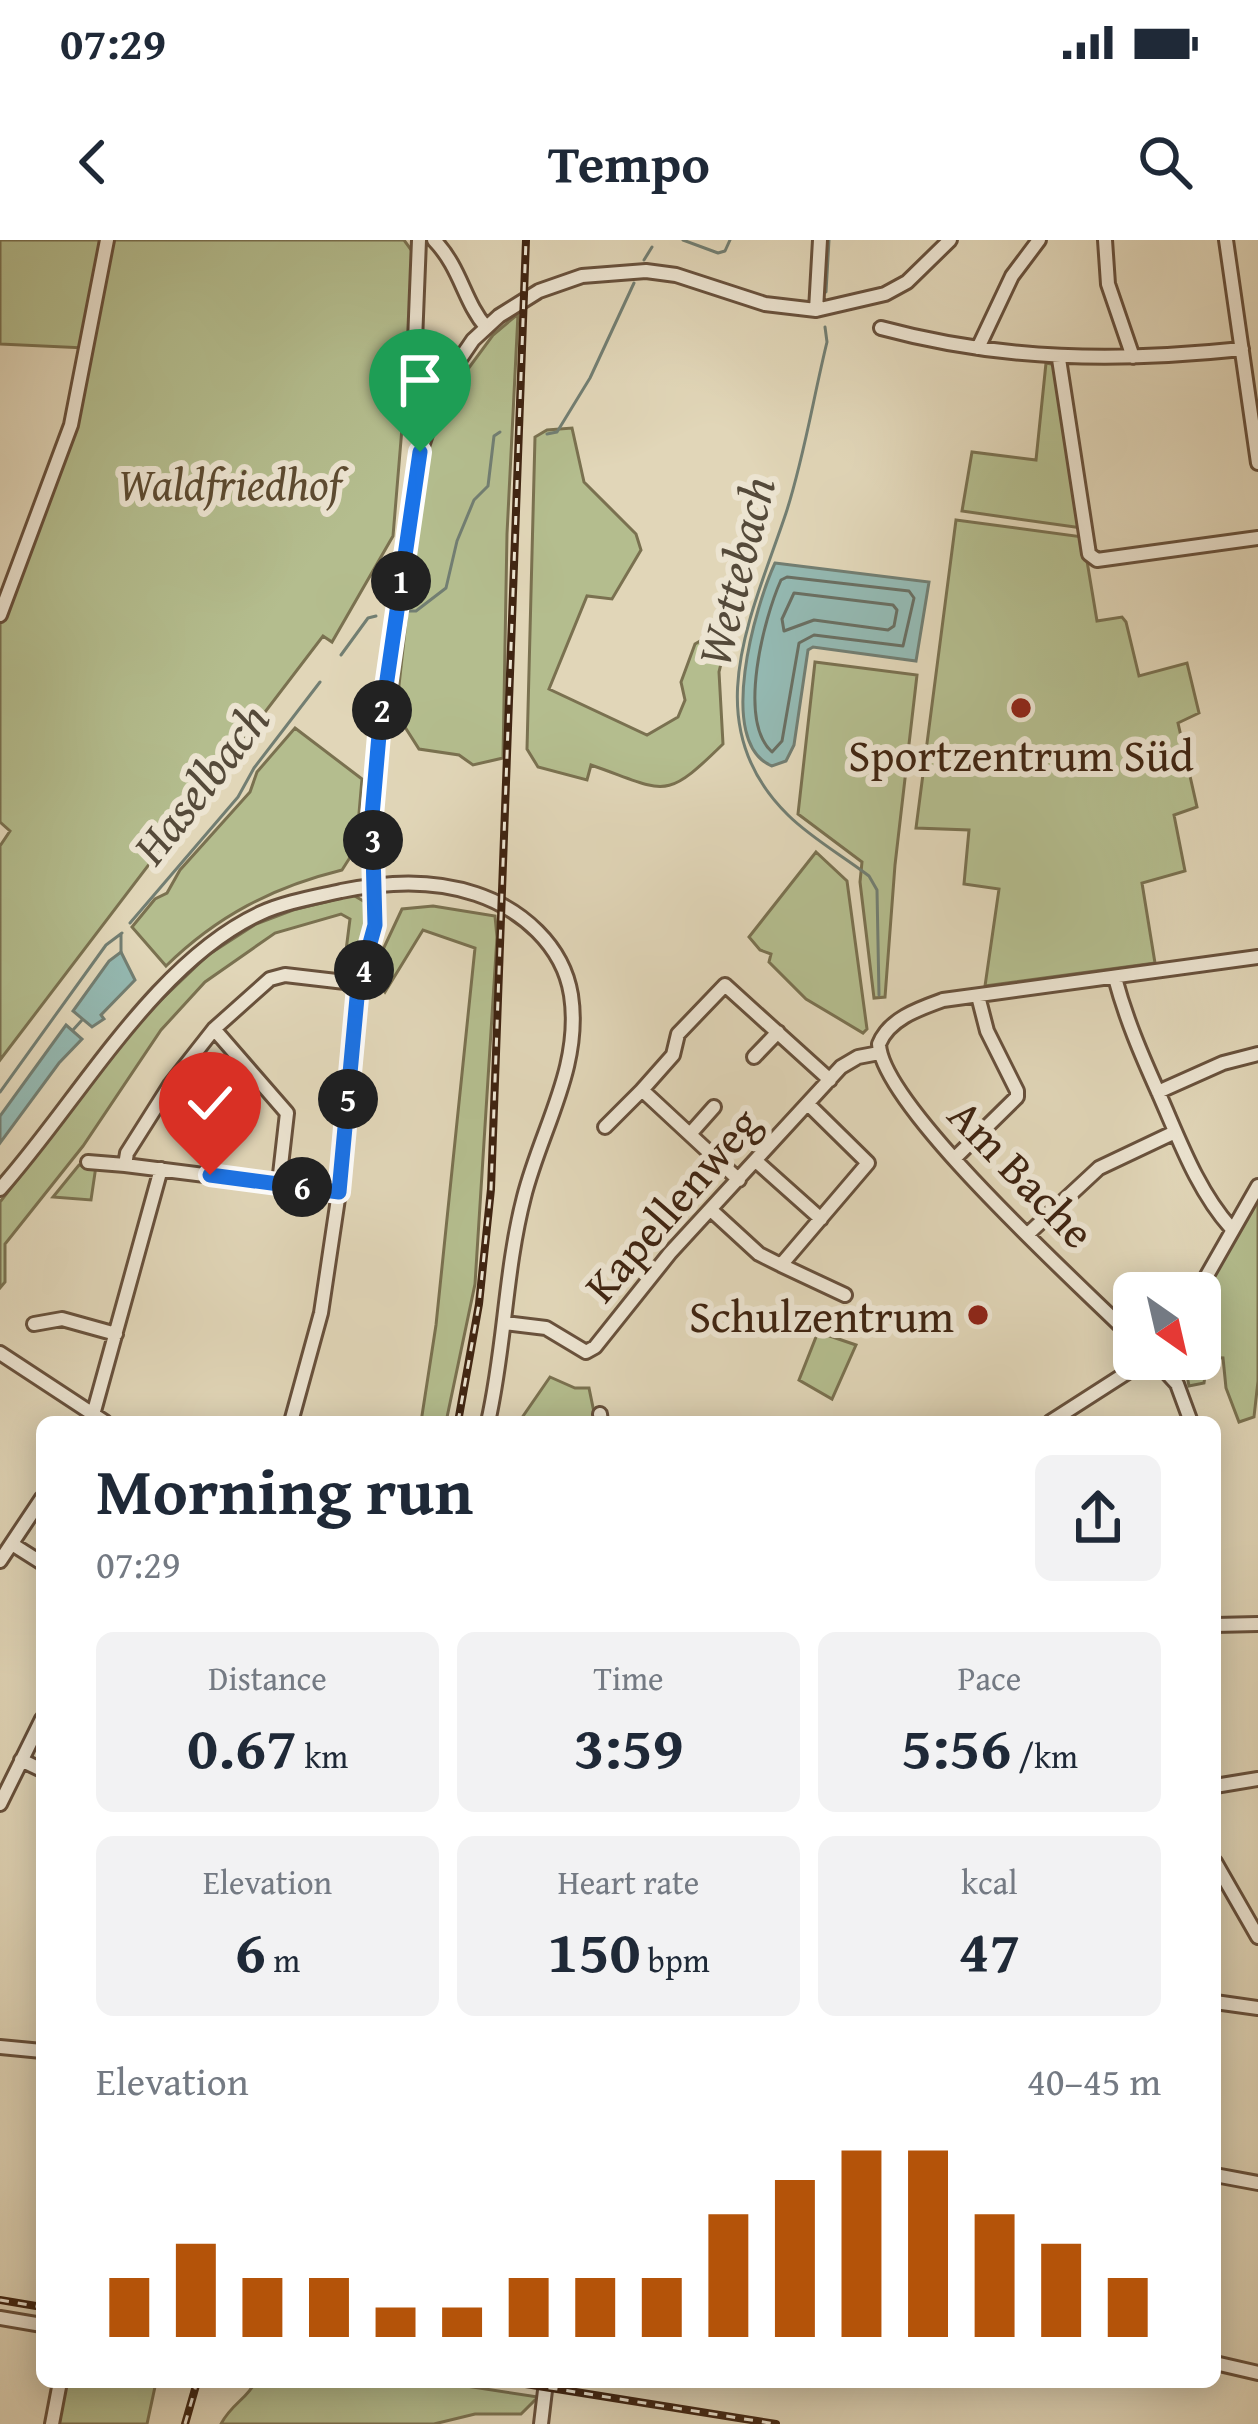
<!DOCTYPE html>
<meta charset="utf-8">
<style>
:root{--surface:#fff;--page:#f2f2f3;--text:#1f2937;--muted:#747a83;--accent:#b45309}
body{margin:0;font-family:"Gentium Book Plus",serif;background:var(--page);color:var(--text);height:100vh;display:flex;flex-direction:column;font-size:45px;white-space:nowrap}
*{box-sizing:border-box;margin:0}
p{font-size:39px;color:var(--muted)}
.icon{flex:none;width:66px;height:66px;fill:none;stroke:currentColor;stroke-width:2;stroke-linecap:round;stroke-linejoin:round}
.map{position:relative;flex:1;overflow:hidden}
.details{position:absolute;left:36px;top:1176px;width:1185px;height:972px;display:flex;flex-direction:column;background:var(--surface);border-radius:18px;box-shadow:0 6px 30px #0003}
.details>*{flex:none}
.needle{width:78px;rotate:146deg}
.controls{position:absolute;left:1113px;top:1032px;display:grid;gap:24px}
.controls a{display:grid;place-items:center;width:108px;height:108px;border-radius:18px;background:var(--surface);box-shadow:0 6px 30px #0003;font-size:60px}
.pin{position:absolute;display:grid;place-items:center;width:102px;height:102px;color:#fff;margin:-123px -51px;border-radius:50% 50% 50% 0;rotate:-45deg;box-shadow:0 0 12px #0007}
.pin .icon{rotate:45deg}
.km{position:absolute;width:60px;height:60px;margin:-30px;border-radius:50%;background:#222;color:#fff;font-size:33px;line-height:60px;text-align:center}
.round{display:grid;place-items:center;flex:none;width:126px;height:126px;border-radius:18px;background:var(--page)}
.headline{display:flex;align-items:center;justify-content:space-between;height:204px;padding:0 60px}
h1{font-size:66px;font-weight:600;line-height:90px}
.figures{display:grid;grid-template-columns:repeat(3,1fr);gap:18px;height:204px;padding:12px 60px}
.figures div{display:grid;align-content:center;border-radius:18px;background:var(--page);text-align:center}
.figures b{font-size:60px;font-weight:600}
.figures small{font-size:33px;font-weight:400}
.figures p{font-size:33px}
.chart{height:336px;padding:24px 60px}
.chart p{display:flex;justify-content:space-between}
.chart svg{width:100%;height:216px;margin-top:12px;stroke:var(--accent);stroke-width:6}
.status{display:flex;justify-content:space-between;align-items:center;height:84px;padding:0 60px;background:var(--surface);direction:ltr}
.status svg{height:33px;fill:currentColor}
header{display:flex;justify-content:space-between;align-items:center;height:156px;padding:0 60px;background:var(--surface);font-size:54px;font-weight:600}
.map>svg:first-child{display:block}
.green{fill:#b4bd8e;stroke:#7a7150;stroke-width:3}
.water{fill:#94b9b2;stroke:#727e72;stroke-width:3}
.lines{fill:none;stroke-linecap:round;stroke-linejoin:round}
.shore{stroke:#6a6f62;stroke-width:3}
.stream{stroke:#727e72;stroke-width:3}
.minor-casing{stroke:#68513c;stroke-width:18}
.minor{stroke:#ece4d1;stroke-width:12}
.rail-casing{stroke:#402512;stroke-width:8}
.rail{stroke:#ece4d1;stroke-width:3;stroke-dasharray:9;stroke-linecap:butt}
.route-casing{stroke:#fff;stroke-width:24}
.route{stroke:#1a73e8;stroke-width:15}
.poi-dot{fill:#8f2418;stroke:#ece4d1;stroke-width:4.5}
.labels{text-anchor:middle;dominant-baseline:central;stroke-width:12;stroke-linejoin:round;paint-order:stroke}
.park-label{font-size:45px;font-style:italic;fill:#5d4b31;stroke:#ece4d1}
.poi-label{font-size:45px;fill:#402512;stroke:#ece4d1}
.street-label{font-size:45px;fill:#402512;stroke:#ece4d1}
.water-label{font-size:48px;font-style:italic;fill:#554a3a;stroke:#ece4d1}
</style>
<div class="status"><b>07:29</b><svg viewBox="0 0 49 12"><path d="M0 12V9h3v3zM5 12V6h3v6zM10 12V3h3v9zM15 12V0h3v12zM26 1h20v11H26zM47 4h2v5h-2z"/></svg></div>
<header><svg class="icon" aria-label="back" viewBox="0 0 24 24"><path d="M15 5l-7 7 7 7"/></svg>Tempo<svg class="icon" aria-label="search" viewBox="0 0 24 24"><circle cx="10" cy="10" r="6"/><path d="M15 15l6 6"/></svg></header>
<div class="map">
<svg width="1258" height="2184" viewBox="0 0 1258 2184">
<rect width="100%" height="100%" fill="#e1d6b8"/>
<filter id="stains"><feTurbulence type="fractalNoise" baseFrequency=".00167" numOctaves="4"/><feColorMatrix values="0 0 0 0 .2 0 0 0 0 .09 0 0 0 0 .02 0 0 0 .5 -.17"/></filter>
<radialGradient id="worn" r=".72"><stop offset=".6" stop-color="#630" stop-opacity="0"/><stop offset="1" stop-color="#630" stop-opacity=".3"/></radialGradient>
<path class="green" d="M0,0H105L85,108L0,104Z
M109,0H404L412,11L414,44L393,296L332,402L323,396L0,820V606L10,591L0,582V382L74,185Z
M518,74L507,294L503,518L473,525L459,515L419,509L396,473L423,224L440,167L493,95Z
M1046,123L1057,125L1082,288L962,271L972,212L1036,220Z
M572,188L584,242L636,294L641,310L612,359L587,356L549,449L647,495L678,477L685,460L681,442L695,404L731,383L719,432L723,504C663,563 666,551 591,525L587,540L538,527L527,509L535,197L547,190Z
M956,280L1083,297L1097,381L1122,377L1126,382L1139,436L1187,423L1199,473L1178,483L1197,567L1174,575L1185,631L1142,643L1155,723L985,746L999,649L964,644L969,590L916,588Z
M815,422L917,435L895,625L885,757L874,758L860,642L862,622L798,574Z
M295,488L362,539L356,608L342,630C273,647 217,676 166,726L132,687L155,659L167,653L180,630L250,552L257,532Z
M816,612L847,641L867,789L863,793L806,759L769,722L771,714L760,710L749,697Z
M353,655L365,662C369,690 366,708 355,734L346,738L343,734L350,679L341,674L275,693L205,742L161,790L83,906L5,1004V1042L0,1048V962L141,779L208,715L256,684L293,670Z
M433,666L495,676L497,697L475,1044L446,1182H421L436,1085L475,708L423,690L385,752L372,733L402,669Z
M79,925L96,926L91,960L53,957Z
M1258,953V1141L1254,1177L1239,1182L1226,1148L1223,1118L1208,1117L1204,1143L1189,1146L1184,1119H1200V1057Z
M818,1092L856,1105L832,1159L799,1140Z
M550,1137L575,1148H589L596,1182H519Z
M60,2142H156L147,2184H52Z
M255,2142H440L538,2157L521,2174H475L434,2184H221C231,2164 248,2158 255,2142Z"/>
<path class="water" d="M775,323L929,342L916,421L813,407L808,410L794,505L786,521L772,526C715,503 756,364 775,323Z
M121,712L135,740L101,775L104,779L92,787L73,771L109,721Z
M66,785L82,799L59,823L0,903V876Z"/>
<g class="lines">
<path class="shore" d="M787,337L909,351L914,358L903,406L814,395L799,403L782,501L772,512C737,480 764,378 781,340Z
M794,353L893,365L897,370L894,386L888,390L814,380L784,391L782,379Z"/>
<path class="stream" d="M683,0L718,13L725,11L730,0
M644,20L652,7
M826,52L829,0
M825,87L827,102C813,159 804,218 786,273C752,375 695,484 788,575C811,598 843,616 869,636L877,650L879,755
M547,194L557,192L590,138L634,43
M409,371H416L446,348L457,301L474,260L488,246L494,196L500,192
M341,415L368,378L376,376
M130,683L238,557L254,528L320,442
M121,712V695
M73,790L82,780
M0,852L106,705L122,693"/>
<defs>
<path id="minor" d="M434,0C461,28 464,62 486,87
M1105,0L1108,44L1133,117
M1226,0L1258,223
M816,70L820,0
M881,88C1003,121 1118,122 1242,109
M978,108L1012,36L1039,0
M1059,119L1089,314L1097,320L1258,298
M414,127L419,0
M0,375L71,185L107,0
M1115,738C1126,779 1141,814 1159,854C1179,899 1197,950 1231,988
M214,789L287,873L279,943
M754,817L778,792
M1158,852L1223,823L1258,814
M605,887L642,850
M690,894L714,867
M955,918L1017,857V851L987,791L978,756
M756,921L821,979
M88,922L125,925
M739,940L642,850L673,815L678,794L725,745L830,840
M0,949C78,862 154,722 261,673C285,662 315,657 341,651C386,642 431,639 476,654C521,669 563,705 571,755C582,827 541,889 524,957C505,1030 505,1108 488,1182
M339,952L125,925L127,913L170,845L214,789L270,739L285,735L345,742
M711,970L759,1014L781,1025L868,923L808,864
M1029,993L1099,928L1175,892
M781,1025L845,1055
M1197,1053L1258,946
M505,1083L546,1088L586,1112L595,1107L670,1013L841,827L858,817L879,813
M34,1084L62,1079L116,1094
M1134,1099C1082,1047 882,867 879,804C889,779 918,769 943,760L1258,717
M0,1113L105,1182
M1154,1119L1177,1144L1191,1182
M600,1174L601,1182
M91,1182L161,929
M291,1182L321,1073L339,952L359,747L375,685L372,576L379,495L420,212L443,144L473,100L499,76L539,51L582,36L646,31L676,35L765,64L816,70L885,54L907,42L950,0
M1050,1182L1131,1130L1156,1119
M12,1304L42,1323
M0,1321L42,1258
M1215,1385L1258,1384
M21,1520L42,1530
M1215,1546L1258,1539
M0,1564L42,1479
M1215,1622L1258,1697
M1215,1762L1258,1768
M0,1807L42,1811
M1215,1935L1258,1943
M0,2078L42,2085
M1215,2123L1258,2133
M52,2184L60,2142
M541,2184L546,2142"/>
</defs>
<use href="#minor" class="minor-casing"/>
<use href="#minor" class="minor"/>
<defs>
<path id="rail" d="M458,1182L479,1064L491,949L526,0
M0,2060L42,2067
M513,2142L776,2184
M185,2184L197,2142"/>
</defs>
<use href="#rail" class="rail-casing"/>
<use href="#rail" class="rail"/>
</g>
<g class="lines">
<defs>
<path id="route" d="M210,935L339,952L358,747L375,685L372,576L379,495L420,212"/>
</defs>
<use href="#route" class="route-casing"/>
<use href="#route" class="route"/>
</g>
<g class="poi-dot">
<circle cx="1021" cy="468" r="12"/>
<circle cx="978" cy="1075" r="12"/>
</g>
<g class="labels">
<g class="park-label">
<text x="230" y="243">Waldfriedhof</text>
</g>
<g class="poi-label">
<text x="1021" y="514">Sportzentrum Süd</text>
<text x="954" y="1075" text-anchor="end">Schulzentrum</text>
</g>
<g class="street-label">
<text transform="translate(1022 933) rotate(46)">Am Bache</text>
<text transform="translate(671 964) rotate(-49)">Kapellenweg</text>
</g>
<g class="water-label">
<text transform="translate(735 331) rotate(-76)">Wettebach</text>
<text transform="translate(200 543) rotate(-52)">Haselbach</text>
</g>
</g>
<rect width="100%" height="100%" filter="url(#stains)"/>
<rect width="100%" height="100%" fill="url(#worn)"/>
</svg>
<div class="controls">
<a><svg class="needle" viewBox="-14 -14 28 28"><path d="M0-13l5 13h-10z" fill="#e53935"/><path d="M0 13l5-13h-10z" fill="#747a83"/></svg></a>
</div>
<div class="pin" style="left:420px;top:212px;background:#1e9e55"><svg class="icon" aria-label="arrive" viewBox="0 0 24 24"><path d="M6 21V4h12l-3 4 3 4H6"/></svg></div>
<div class="pin" style="left:210px;top:935px;background:#d93025"><svg class="icon" aria-label="check" viewBox="0 0 24 24"><path d="M5 12l5 5 9-10"/></svg></div>
<b class="km" style="left:401px;top:341px">1</b>
<b class="km" style="left:382px;top:470px">2</b>
<b class="km" style="left:373px;top:600px">3</b>
<b class="km" style="left:364px;top:730px">4</b>
<b class="km" style="left:348px;top:859px">5</b>
<b class="km" style="left:302px;top:947px">6</b>
<section class="details">
<div class="headline"><div><h1>Morning run</h1><p>07:29</p></div><a class="round"><svg class="icon" aria-label="share" viewBox="0 0 24 24"><path d="M12 15V3M7 8l5-5 5 5M5 13v7h14v-7"/></svg></a></div>
<div class="figures">
<div><p>Distance</p><b>0.67<small> km</small></b></div>
<div><p>Time</p><b>3:59</b></div>
<div><p>Pace</p><b>5:56<small> /km</small></b></div>
</div>
<div class="figures">
<div><p>Elevation</p><b>6<small> m</small></b></div>
<div><p>Heart rate</p><b>150<small> bpm</small></b></div>
<div><p>kcal</p><b>47</b></div>
</div>
<div class="chart"><p><span>Elevation</span>40–45 m</p>
<svg viewBox="0 0 160 44" preserveAspectRatio="none"><path d="M5 44V32M15 44V25M25 44V32M35 44V32M45 44V38M55 44V38M65 44V32M75 44V32M85 44V32M95 44V19M105 44V12M115 44V6M125 44V6M135 44V19M145 44V25M155 44V32"/></svg>
</div>
</section>
</div>
